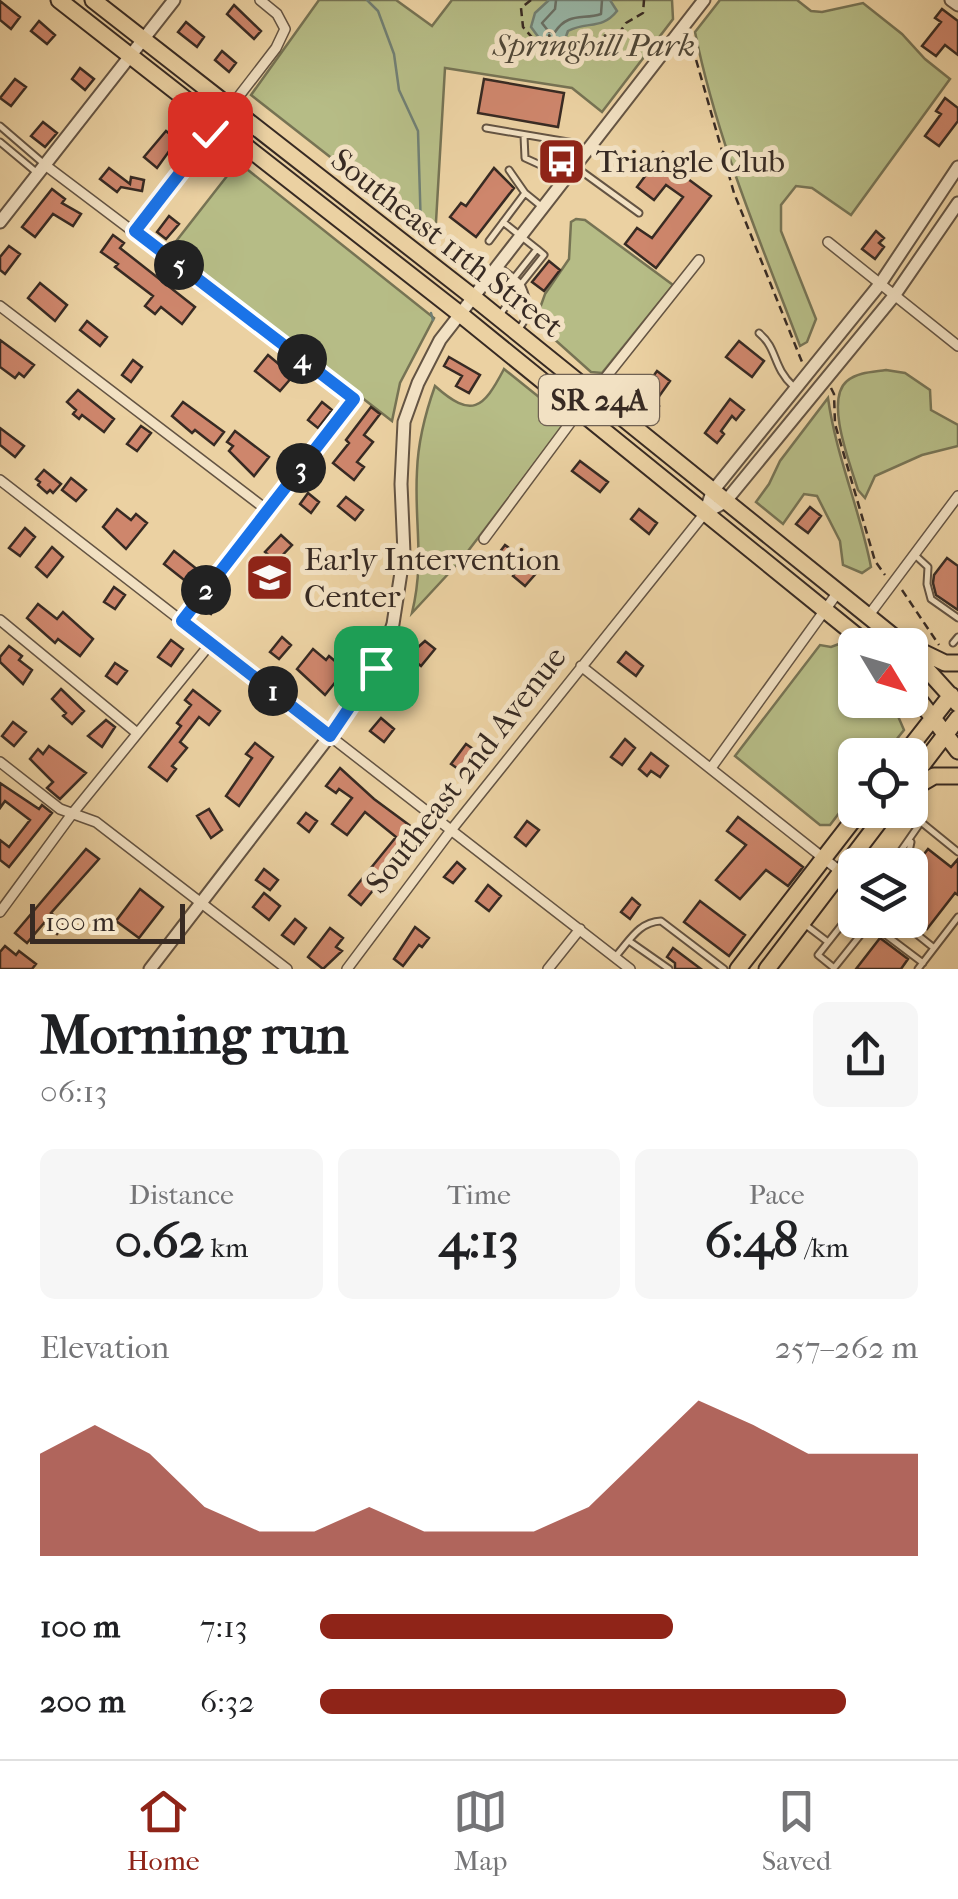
<!DOCTYPE html>
<meta charset="utf-8">
<style>
:root{--surface:#fff;--page:#f6f6f6;--text:#202124;--muted:#757577;--line:#e0e0e0;--accent:#8f2418}
body{margin:0;font-family:"IM FELL French Canon",serif;background:var(--page);color:var(--text);height:100vh;display:flex;flex-direction:column;font-size:38px;white-space:nowrap}
*{box-sizing:border-box;margin:0}
p{font-size:32px;color:var(--muted)}
.icon{flex:none;width:55px;height:55px;fill:none;stroke:currentColor;stroke-width:2;stroke-linecap:round;stroke-linejoin:round}
.map{position:relative;height:969px;overflow:hidden}
.details{display:flex;flex-direction:column;background:var(--surface);flex:1}
.details>*{flex:none}
.needle{width:65px;rotate:128deg}
.controls{position:absolute;left:838px;top:628px;display:grid;gap:20px}
.controls a{display:grid;place-items:center;width:90px;height:90px;border-radius:15px;background:var(--surface);box-shadow:0 2px 8px #0004;font-size:50px}
.scale{position:absolute;left:30px;bottom:25px;width:155px;box-sizing:border-box;padding-left:10px;border:5px solid #372a23;border-top:0;font-size:28px;line-height:35px;white-space:nowrap;color:#372a23;-webkit-text-stroke:8px #f2e1c3;paint-order:stroke}
.pin{position:absolute;display:grid;place-items:center;width:85px;height:85px;color:#fff;margin:-42px;border-radius:20px;box-shadow:0 5px 15px #0006}
.km{position:absolute;width:50px;height:50px;margin:-25px;border-radius:50%;background:#222;color:#fff;font-size:28px;line-height:50px;text-align:center}
.round{display:grid;place-items:center;flex:none;width:105px;height:105px;border-radius:15px;background:var(--page)}
.head{display:flex;align-items:center;justify-content:space-between;height:170px;padding:0 40px}
h1{font-size:55px;font-weight:700;line-height:75px}
.stats{display:grid;grid-template-columns:repeat(3,1fr);gap:15px;height:170px;padding:10px 40px}
.stats div{display:grid;align-content:center;border-radius:15px;background:var(--page);text-align:center}
.stats b{font-size:50px;font-weight:700}
.stats small{font-size:28px;font-weight:400}
.stats p{font-size:28px}
.chart{height:280px;padding:20px 40px}
.chart p{display:flex;justify-content:space-between}
.chart svg{width:100%;height:180px;margin-top:10px;fill:var(--accent);opacity:.7}
ul{padding:0 40px;list-style:none;font-size:32px}
li{display:grid;grid-template-columns:160px 120px 1fr;align-items:center;height:75px}
li i{height:25px;border-radius:12px;background:var(--accent)}
.tabs{display:flex;justify-content:space-around;align-items:center;height:140px;border-top:2px solid var(--line);background:var(--surface);font-size:28px;color:var(--muted)}
.tabs a{display:grid;justify-items:center;gap:5px}
.tabs .on{color:var(--accent)}
.map>svg:first-child{display:block}
.green{fill:#b6bc86;stroke:#767354;stroke-width:2.5}
.water{fill:#98b7a8;stroke:#717f73;stroke-width:2.5}
.lines{fill:none;stroke-linecap:round;stroke-linejoin:round}
.shore{stroke:#687066;stroke-width:2.5}
.stream{stroke:#717f73;stroke-width:2.5}
.building{fill:#ce866c;stroke:#372a23;stroke-width:2.5}
.service-casing{stroke:#645443;stroke-width:9}
.minor-casing{stroke:#645443;stroke-width:12}
.tertiary-casing{stroke:#645443;stroke-width:15}
.trunk-casing{stroke:#372a23;stroke-width:19}
.path{stroke:#372a23;stroke-width:2.5;stroke-dasharray:8 5;stroke-linecap:butt}
.service{stroke:#f2e1c3;stroke-width:5}
.minor{stroke:#f2e1c3;stroke-width:9}
.tertiary{stroke:#f2e1c3;stroke-width:11}
.trunk{stroke:#ebd1a2;stroke-width:15}
.route-casing{stroke:#fff;stroke-width:20}
.route{stroke:#1a73e8;stroke-width:12}
.labels{text-anchor:middle;dominant-baseline:central;stroke-width:10;stroke-linejoin:round;paint-order:stroke}
.shield{fill:#f2e1c3;stroke:#6f6153;stroke-width:2.5}
.shield-label{font-size:30px;font-weight:bold;fill:#372a23}
.park-label{font-size:32px;font-style:italic;fill:#504737;stroke:#f2e1c3}
.poi-label{font-size:32px;fill:#372a23;stroke:#f2e1c3;text-anchor:start}
.street-label{font-size:32px;fill:#372a23;stroke:#f2e1c3}
</style>
<div class="map">
<svg width="958" height="969" viewBox="0 0 958 969">
<rect width="100%" height="100%" fill="#ebd1a2"/>
<filter id="stains"><feTurbulence type="fractalNoise" baseFrequency=".002" numOctaves="4"/><feColorMatrix values="0 0 0 0 .2 0 0 0 0 .09 0 0 0 0 .02 0 0 0 .5 -.17"/></filter>
<radialGradient id="worn" r=".72"><stop offset=".6" stop-color="#630" stop-opacity="0"/><stop offset="1" stop-color="#630" stop-opacity=".3"/></radialGradient>
<path class="green" d="M319,0H396L432,26L452,0H672L673,19L602,112L572,88L445,68L435,239L251,95Z
M720,0H797L811,11L822,12L863,3L902,34L925,59L950,79L851,215L812,188L796,186L781,205V231L816,319L807,342L800,346C761,243 717,141 695,32Z
M238,162L434,318L400,383L392,421L170,249Z
M576,219L585,220L673,285L602,373L591,372L535,322L545,294L569,259L571,222Z
M504,369L565,418L564,425L462,559L412,613C425,559 414,523 417,471C418,442 425,414 435,386C472,419 483,409 504,369Z
M886,370L905,373L930,390L931,410L958,425V446L922,455L875,476L865,498L858,490C851,466 824,400 847,381C858,372 873,372 886,370Z
M828,398C836,456 860,510 871,567L862,573L843,565L840,541L817,496L804,494L783,524L756,502L769,484L780,461Z
M839,644L855,658V700H891L904,730L884,755H855V792L830,825H820L735,756L820,645L831,647Z"/>
<path class="water" d="M549,0H610L617,11C602,30 587,21 568,31L564,42H542L531,27L535,13Z"/>
<g class="lines">
<path class="shore" d="M556,0L555,9L542,23L549,32H555C568,12 583,20 601,14L602,0"/>
<path class="stream" d="M367,0L378,11L394,54L399,90L418,131L421,230
M431,313L433,320"/>
</g>
<path class="building" d="M0,1L20,17L11,29L0,20Z
M234,5L261,31L254,39L227,14Z
M942,9L958,21V55L945,45L936,56L922,46L941,22L935,18Z
M39,21L55,35L47,44L31,31Z
M186,22L204,37L197,47L178,32Z
M222,51L236,63L229,72L215,60Z
M80,68L94,79L85,90L72,79Z
M15,79L26,87L11,106L0,98Z
M484,79L564,93L558,127L478,113Z
M945,98L958,108V121L939,146L925,136L941,114L936,111Z
M43,122L57,133L45,147L31,136Z
M166,131L175,138L172,141L175,143L157,168L144,157Z
M663,152L688,171L684,176L711,196L656,268L625,244L637,228L652,238L683,197L666,185L654,200L637,187Z
M109,168L130,184L131,177L144,180L142,191L121,187L117,192L100,179Z
M494,168L514,188L476,237L450,217L461,203L466,206Z
M52,189L65,199L62,203L81,214L73,226L53,214L35,237L22,227Z
M169,216L179,224L166,239L157,232Z
M876,231L884,238L879,243L884,247L875,259L862,249Z
M113,235L124,243L120,248L195,307L182,324L161,307L155,314L145,306L153,296L115,267L118,264L101,252Z
M9,246L20,254L5,274L0,270V257Z
M549,261L560,270L544,291L532,282Z
M40,283L67,305L55,321L28,298Z
M87,321L107,337L100,346L80,330Z
M0,340L34,365L24,377L19,373L15,378L0,367Z
M739,341L764,361L752,377L726,357Z
M268,355L293,376L280,391L255,371Z
M449,357L480,375L469,393L456,386L462,376L444,366Z
M133,360L142,367L131,382L122,375Z
M657,371L670,381L655,402L659,406L651,416L634,403Z
M78,390L114,419L104,432L82,415L79,419L73,414L76,410L67,402Z
M730,399L744,410L736,420L732,416L721,431L724,434L717,443L705,433Z
M183,402L224,432L214,445L195,430L192,433L172,416Z
M322,402L332,410L318,428L308,420Z
M371,407L380,414L364,435L373,442L357,462L364,467L354,480L333,463L349,443L346,440Z
M141,426L151,433L137,451L127,444Z
M0,428L24,446L15,457L0,445Z
M235,431L269,457L254,476L229,451L233,446L227,442Z
M580,461L608,482L600,492L572,471Z
M44,470L61,484L53,493L50,490L47,493L38,485L40,482L36,479Z
M71,478L86,490L76,501L62,490Z
M308,493L319,502L311,513L300,504Z
M346,497L363,510L355,520L338,506Z
M810,507L821,516L808,533L796,524Z
M117,509L131,520L136,514L147,523L126,549L103,527Z
M639,509L657,523L649,534L631,519Z
M25,528L35,537L20,556L9,548Z
M281,535L292,545L276,562L265,552Z
M505,545L539,570L525,586L513,576L518,569L499,553Z
M52,547L63,557L47,577L36,567Z
M174,551L203,574L193,587L164,564Z
M947,558L958,566V610L936,595L933,583L934,575Z
M114,587L125,595L115,609L104,602Z
M218,589L225,595L211,614L203,608Z
M38,604L57,619L63,612L93,639L80,656L58,639L55,643L27,618Z
M282,637L291,645L279,659L270,652Z
M171,640L183,649L171,666L158,657Z
M425,641L435,649L421,666L408,656Z
M9,646L22,656L19,660L32,670L23,684L0,662V657Z
M344,646L358,654L325,695L297,669L313,649L326,660L329,656L335,661Z
M626,652L643,666L636,676L618,662Z
M115,663L127,671L117,684L106,676Z
M61,689L84,711L72,724L63,716L66,713L52,699Z
M193,690L220,711L209,725L199,717L180,742L187,748L172,766L176,769L167,781L149,767L181,726L177,723L191,705L185,700Z
M381,718L394,729L384,742L370,731Z
M106,720L115,727L102,747L88,736Z
M13,722L26,732L14,746L2,736Z
M625,739L635,748L622,765L611,757Z
M255,743L273,757L239,806L226,796L252,758L246,754Z
M466,744L479,753L464,773L451,764Z
M49,746L86,773L60,799L47,788L53,782L30,759L38,749L43,754Z
M651,753L668,766L660,777L651,771L647,776L639,769Z
M340,768L374,799L420,833L361,905L349,895L396,837L365,812L347,835L332,824L352,798L339,789L336,793L326,786Z
M0,783L39,809L42,805L52,813L9,867L0,860V840L9,847L30,820L5,801L0,808Z
M209,809L222,830L211,838L197,816Z
M306,813L317,821L309,832L298,823Z
M738,817L803,867L788,886L766,870L740,899L716,880L746,845L727,831Z
M527,821L539,830L526,846L515,837Z
M86,849L99,859L51,913L65,925L57,934L44,923L27,943L15,933Z
M928,849L951,867L958,859V895L955,893L927,929L910,916V872Z
M457,862L465,869L453,883L444,877Z
M264,869L278,880L270,890L256,880Z
M488,885L501,896L489,911L476,901Z
M140,889L163,907L139,938L116,921Z
M264,893L280,906L269,920L253,907Z
M632,898L640,905L630,919L621,912Z
M700,901L745,935L729,956L684,922Z
M295,919L306,928L294,944L282,935Z
M415,927L429,938L422,947L419,945L403,966L394,959Z
M330,928L343,938L336,947L342,951L323,969L308,957Z
M880,938L908,959L901,969H856Z
M5,946L16,955L19,951L36,964L32,969H0V952Z
M673,948L701,969H675V963L667,957Z"/>
<g class="lines">
<defs>
<path id="service" d="M0,126L43,163
M486,128L574,143L583,151
M524,136L525,158L549,169L560,181
M0,142L36,172
M577,168L639,213
M509,170L525,193L541,206
M489,241L525,193
M500,268L514,278L537,249L503,222
M514,278L521,284L544,255L537,249
M500,315L521,284C529,302 532,313 518,330
M759,333C778,349 772,366 793,386
M916,556L928,567L927,584L931,599L958,618
M953,643L958,637
M891,865L921,822L958,852
M906,865L911,842
M842,873L855,884
M855,908L818,955L834,968L870,923
M866,920L923,963
M899,920L934,948
M807,926L828,942
M629,941L669,969
M615,957C629,942 638,922 661,921L724,969
M918,969L958,917"/>
<path id="minor" d="M45,165L355,399L182,621
M135,231L276,48L285,29L277,14L260,0
M828,242L958,346
M0,306L267,510
M0,480L630,969
M484,539L579,411L699,260
M869,615L958,496
M0,620L137,733
M581,666L841,872
M0,762L60,809L96,822L287,969
M711,768L838,592
M0,912L72,814L211,643
M347,969L452,829L705,513
M548,969L580,929"/>
<path id="tertiary" d="M951,0L958,5
M0,222L174,0
M705,513L712,492L880,284L958,167
M705,513L725,502L894,296L958,203
M150,969L358,699L385,647L393,624L404,553L401,484L404,422L418,383L440,340L704,0"/>
<path id="trunk" d="M59,0L460,314L868,645
M93,0L473,297L904,645
M916,649L945,663H958
M910,651L958,704
M910,688L958,751
M904,755L951,695
M910,781L958,718
M910,790L934,776H958
M738,969L861,810
M767,969L888,810"/>
</defs>
<use href="#service" class="service-casing"/>
<use href="#minor" class="minor-casing"/>
<use href="#tertiary" class="tertiary-casing"/>
<use href="#trunk" class="trunk-casing"/>
<path class="path" d="M531,0L521,8L523,27L543,50H586L614,41L626,23L643,13L644,0
M689,35L734,193L802,362
M831,388L834,394L835,424L875,561L885,575
M902,590L939,645"/>
<use href="#service" class="service"/>
<use href="#minor" class="minor"/>
<use href="#tertiary" class="tertiary"/>
<use href="#trunk" class="trunk"/>
</g>
<g class="lines">
<defs>
<path id="route" d="M210,134L135,231L354,399L182,621L330,736L376,668"/>
</defs>
<use href="#route" class="route-casing"/>
<use href="#route" class="route"/>
</g>
<defs>
<symbol id="bus-square" viewBox="-11 -11 22 22"><rect x="-9" y="-9" width="18" height="18" rx="4" fill="#8f2418" stroke="#f2e1c3"/><path d="M-5-6H5V4H4V6H2V4H-2V6H-4V4H-5ZM-3.5-4V0h7V-4ZM-3.5 1.2v1.5H-2V1.2ZM2 1.2v1.5H3.5V1.2Z" fill="#fff"/></symbol>
<symbol id="school-square" viewBox="-11 -11 22 22"><rect x="-9" y="-9" width="18" height="18" rx="4" fill="#8f2418" stroke="#f2e1c3"/><path d="M0-5L7-2L0 1L-7-2ZM-4 1L0 2.5L4 1V4Q0 6-4 4Z" fill="#fff"/></symbol>
</defs>
<g fill-rule="evenodd">
<use href="#bus-square" x="534" y="134" width="55" height="55"/>
<use href="#school-square" x="242" y="550" width="55" height="55"/>
</g>
<g class="labels">
<rect class="shield" x="539" y="375" width="120" height="50" rx="8"/>
<g class="shield-label">
<text x="599" y="400">SR 24A</text>
</g>
<g class="park-label">
<text x="594" y="45">Springhill Park</text>
</g>
<g class="poi-label">
<text x="596" y="161">Triangle Club</text>
<text x="304" y="559">Early Intervention<tspan x="304" dy="37">Center</tspan></text>
</g>
<g class="street-label">
<text transform="translate(447 243) rotate(38)">Southeast 11th Street</text>
<text transform="translate(466 770) rotate(-52)">Southeast 2nd Avenue</text>
</g>
</g>
<rect width="100%" height="100%" filter="url(#stains)"/>
<rect width="100%" height="100%" fill="url(#worn)"/>
</svg>
<div class="controls">
<a><svg class="needle" viewBox="-14 -14 28 28"><path d="M0-13l5 13h-10z" fill="#e53935"/><path d="M0 13l5-13h-10z" fill="#757577"/></svg></a>
<a><svg class="icon" aria-label="locate" viewBox="0 0 24 24"><circle cx="12" cy="12" r="6"/><path d="M12 2v4M12 18v4M2 12h4M18 12h4"/></svg></a>
<a><svg class="icon" aria-label="layers" viewBox="0 0 24 24"><path d="M12 4l9 5-9 5-9-5zM3 14l9 5 9-5"/></svg></a>
</div>
<div class="scale">100 m</div>
<div class="pin" style="left:376px;top:668px;background:#1e9e55"><svg class="icon" aria-label="arrive" viewBox="0 0 24 24"><path d="M6 21V4h12l-3 4 3 4H6"/></svg></div>
<div class="pin" style="left:210px;top:134px;background:#d93025"><svg class="icon" aria-label="check" viewBox="0 0 24 24"><path d="M5 12l5 5 9-10"/></svg></div>
<b class="km" style="left:273px;top:691px">1</b>
<b class="km" style="left:206px;top:590px">2</b>
<b class="km" style="left:301px;top:468px">3</b>
<b class="km" style="left:302px;top:359px">4</b>
<b class="km" style="left:179px;top:265px">5</b>
</div>
<section class="details">
<div class="head"><div><h1>Morning run</h1><p>06:13</p></div><a class="round"><svg class="icon" aria-label="share" viewBox="0 0 24 24"><path d="M12 15V3M7 8l5-5 5 5M5 13v7h14v-7"/></svg></a></div>
<div class="stats">
<div><p>Distance</p><b>0.62<small> km</small></b></div>
<div><p>Time</p><b>4:13</b></div>
<div><p>Pace</p><b>6:48<small> /km</small></b></div>
</div>
<div class="chart"><p><span>Elevation</span>257–262 m</p>
<svg viewBox="0 0 160 44" preserveAspectRatio="none"><path d="M0 44V19L10 12L20 19L30 32L40 38L50 38L60 32L70 38L80 38L90 38L100 32L110 19L120 6L130 12L140 19L150 19L160 19V44z"/></svg>
</div>
<ul>
<li><b>100 m</b>7:13<i style="width:59%"></i></li>
<li><b>200 m</b>6:32<i style="width:88%"></i></li>
</ul>
</section>
<nav class="tabs">
<a class="on"><svg class="icon" aria-label="home" viewBox="0 0 24 24"><path d="M3 11l9-7 9 7M6 9v11h12V9"/></svg>Home</a>
<a><svg class="icon" aria-label="map" viewBox="0 0 24 24"><path d="M3 6l6-2 6 2 6-2v14l-6 2-6-2-6 2zM9 4v14M15 6v14"/></svg>Map</a>
<a><svg class="icon" aria-label="saved" viewBox="0 0 24 24"><path d="M7 4h10v16l-5-4-5 4z"/></svg>Saved</a>
</nav>
